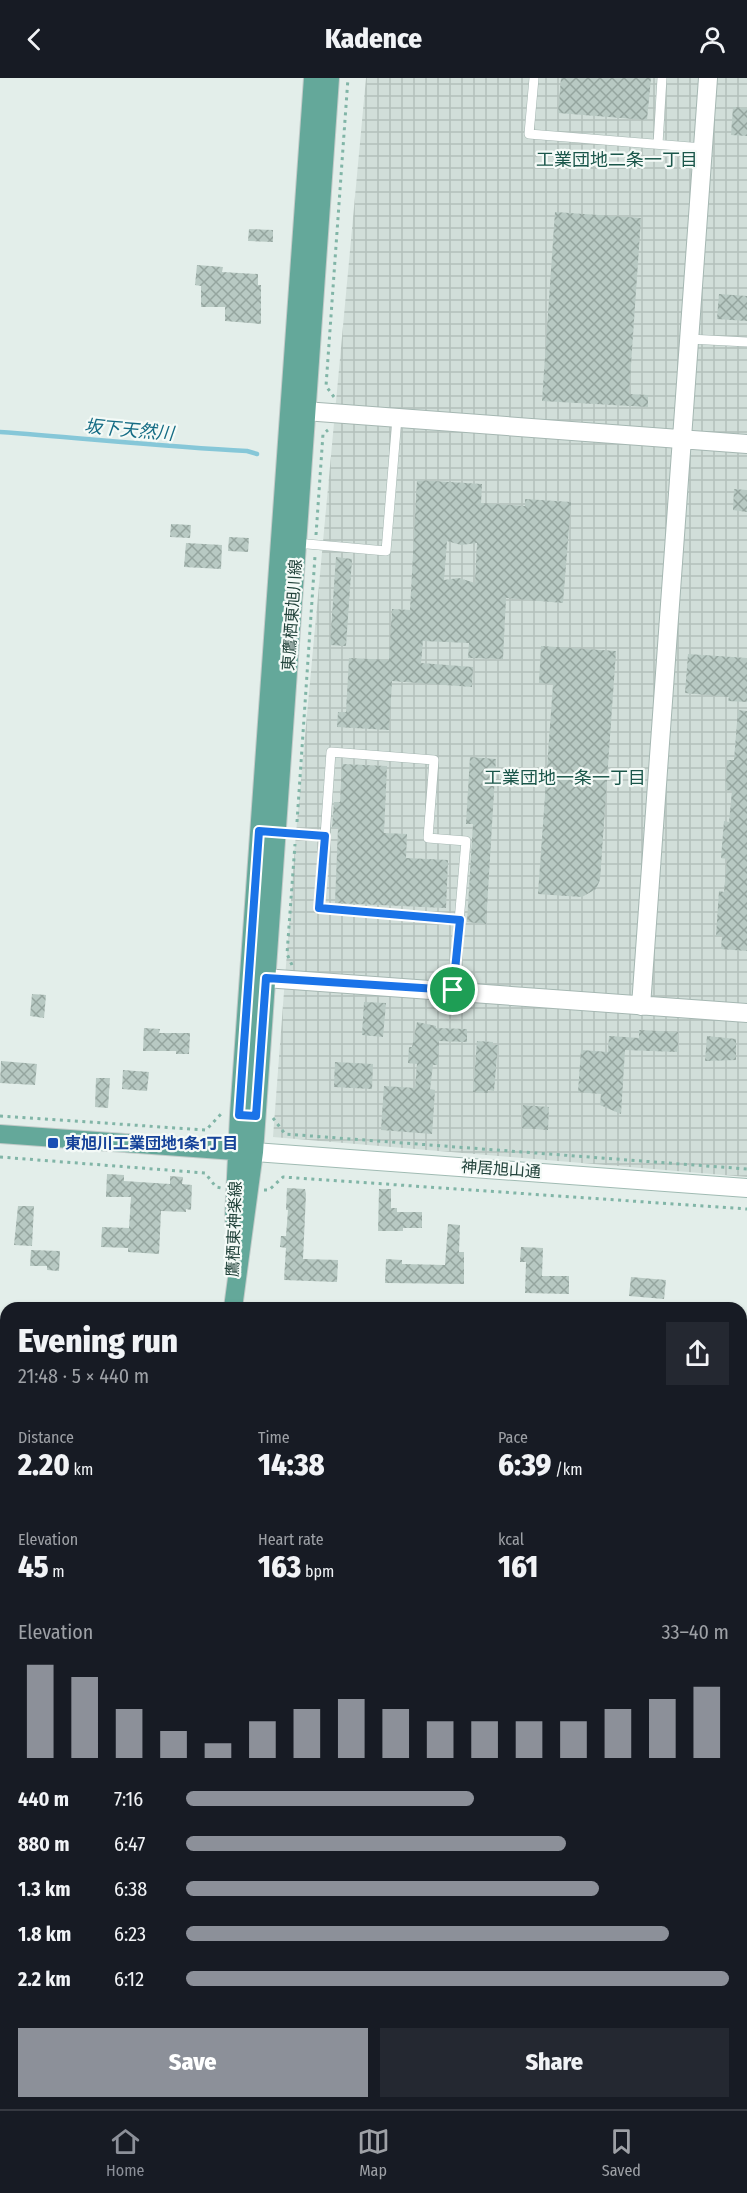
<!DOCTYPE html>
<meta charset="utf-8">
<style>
:root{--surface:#171b24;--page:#242831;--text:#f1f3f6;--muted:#9ea1a6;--line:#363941;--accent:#8c9099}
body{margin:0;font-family:"Fira Sans Condensed","Noto Sans JP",sans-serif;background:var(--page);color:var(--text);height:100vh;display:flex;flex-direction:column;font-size:22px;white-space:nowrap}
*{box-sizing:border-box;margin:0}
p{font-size:20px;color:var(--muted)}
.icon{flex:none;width:33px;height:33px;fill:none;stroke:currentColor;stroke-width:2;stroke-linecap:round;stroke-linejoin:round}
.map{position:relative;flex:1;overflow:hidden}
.sheet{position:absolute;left:0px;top:1224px;width:747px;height:807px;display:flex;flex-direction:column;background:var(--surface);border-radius:18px 18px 0 0;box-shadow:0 2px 4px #0004}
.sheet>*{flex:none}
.pin{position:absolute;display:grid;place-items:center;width:51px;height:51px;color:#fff;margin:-26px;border:3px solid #fff;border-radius:50%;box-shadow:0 2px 6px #0007}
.round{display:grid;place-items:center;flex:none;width:63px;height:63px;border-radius:0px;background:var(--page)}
.head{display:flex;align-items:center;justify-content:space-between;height:102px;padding:0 18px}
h1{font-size:33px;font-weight:800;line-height:45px}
.figures{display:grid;grid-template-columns:repeat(3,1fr);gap:9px;height:102px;padding:6px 18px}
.figures div{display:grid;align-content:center}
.figures b{font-size:30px;font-weight:800}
.figures small{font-size:16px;font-weight:400}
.figures p{font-size:16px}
.chart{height:168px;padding:12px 18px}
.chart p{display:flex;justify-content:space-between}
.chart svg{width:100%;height:108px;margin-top:6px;stroke:var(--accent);stroke-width:6}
.button{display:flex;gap:12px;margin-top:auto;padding:12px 18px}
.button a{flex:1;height:69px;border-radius:0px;background:var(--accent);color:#fff;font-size:24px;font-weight:800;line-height:69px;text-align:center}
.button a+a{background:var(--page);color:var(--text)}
ul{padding:0 18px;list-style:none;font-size:20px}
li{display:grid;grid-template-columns:96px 72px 1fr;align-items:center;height:45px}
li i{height:15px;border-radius:8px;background:var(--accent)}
header{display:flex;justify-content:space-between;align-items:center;height:78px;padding:0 18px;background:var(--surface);font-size:27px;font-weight:800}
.tabs{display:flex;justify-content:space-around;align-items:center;height:84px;border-top:2px solid var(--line);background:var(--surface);font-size:16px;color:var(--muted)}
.tabs a{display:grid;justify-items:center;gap:3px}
.tabs .active{color:var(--accent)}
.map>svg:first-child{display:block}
.industrial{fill:url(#industrial-grid)}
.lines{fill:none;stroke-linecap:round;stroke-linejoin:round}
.stream{stroke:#86c7d8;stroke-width:4.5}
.building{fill:url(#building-cross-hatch);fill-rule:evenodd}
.lane-casing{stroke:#a5b7b2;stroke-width:10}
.street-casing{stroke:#a5b7b2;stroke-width:20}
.secondary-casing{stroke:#a0bbb3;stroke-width:20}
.primary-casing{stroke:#c1cac8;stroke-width:20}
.path{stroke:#81b5a7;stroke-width:3;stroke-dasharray:3 4.5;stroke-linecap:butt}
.lane{stroke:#fff;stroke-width:9}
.street{stroke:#fff;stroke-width:18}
.secondary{stroke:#fff;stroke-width:18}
.primary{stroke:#64a89a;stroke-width:18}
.route-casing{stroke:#fff;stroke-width:12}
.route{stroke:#1a73e8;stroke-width:8}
.transit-dot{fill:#1a4fb4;stroke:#f4faf7;stroke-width:2}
.labels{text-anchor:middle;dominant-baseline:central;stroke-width:4.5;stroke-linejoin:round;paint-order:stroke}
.street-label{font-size:16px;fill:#21423a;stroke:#f4faf7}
.transit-label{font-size:16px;font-weight:bold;fill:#164399;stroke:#f4faf7;text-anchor:start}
.neighbourhood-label{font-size:18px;fill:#1a564a;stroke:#f4faf7}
.water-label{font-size:18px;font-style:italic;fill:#156c84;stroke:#f4faf7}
</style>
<header><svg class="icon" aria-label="back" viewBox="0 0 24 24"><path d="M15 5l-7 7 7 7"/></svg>Kadence<svg class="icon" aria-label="person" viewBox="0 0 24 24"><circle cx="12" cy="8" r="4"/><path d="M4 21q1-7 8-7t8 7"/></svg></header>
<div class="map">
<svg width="747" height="2031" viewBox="0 0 747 2031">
<defs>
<pattern id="industrial-grid" width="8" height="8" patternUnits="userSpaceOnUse" patternTransform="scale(1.5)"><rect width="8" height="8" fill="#d1ded9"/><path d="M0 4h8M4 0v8" fill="none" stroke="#b3c0bb"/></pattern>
<pattern id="building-cross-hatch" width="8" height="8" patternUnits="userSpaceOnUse" patternTransform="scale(1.5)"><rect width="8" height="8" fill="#b8c9c3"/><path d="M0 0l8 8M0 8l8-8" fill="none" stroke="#95a59f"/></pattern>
</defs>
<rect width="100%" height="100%" fill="#e3eeea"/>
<path class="industrial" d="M366,0H747V1099L273,1059L296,755Z"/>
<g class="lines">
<path class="stream" d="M0,354C82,360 165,369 247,373L257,376"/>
</g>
<path class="building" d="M561,0H651L647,42L558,35Z
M733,29L747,30V58L731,57Z
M555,134L641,140L629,316L648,317V329L542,323Z
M249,151L273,152V164L248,163Z
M197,187L223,189L222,194L258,196V207H261V246L225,243V229H201V208L195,207Z
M719,216L747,218V243L717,241Z
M417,402L482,406L481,425L525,428V421L571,424L563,525L506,520L503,581L468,580L469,565L423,563L421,585L473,589L472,609L392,603L389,652L337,649L338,634H346L349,580L389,582L392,531L410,532ZM447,463L461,467L477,465L475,505L459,500L444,502Z
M734,411L747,412V434L733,432Z
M171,446L191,447L190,460L170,459Z
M229,459L249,460L248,474L228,473Z
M186,465L222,467L221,491L184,489Z
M336,479L352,481L346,568L330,567Z
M541,568L616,573L600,802L596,811L582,819L538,816L553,606L539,605Z
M688,576L747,580V624L728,623L729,619L685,615Z
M738,632L747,633V873L721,871L722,858H716L719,813L724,814L727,781L721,780L724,743L729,744L732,713L725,712L727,682H734Z
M470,679L496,681L486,846L467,844L473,746H466Z
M342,686L387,688L384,755L407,756L406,780L448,782L446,830L335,825L338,750H332L334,724H340Z
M32,916L46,917L44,940L30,938Z
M364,924L386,925L383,959L362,957Z
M417,944L436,948V950L467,951V964L439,963L438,987H433L430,1011L435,1012L432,1056L381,1052L384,1008L415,1010L417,986L408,985L409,969H412Z
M144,950L160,951L159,955H190L189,976H176V973H143Z
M639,952L678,954V974L625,972L621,1036L600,1027L601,1016L578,1014L581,972L608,974L609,958L639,960Z
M707,958L736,961V982L705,983Z
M477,963L493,964V967H498L494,1013L488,1012V1015L473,1014Z
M1,983L37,986L35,1007L0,1005Z
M335,984L373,986L372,1011L334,1009Z
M123,992L149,994L147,1013L122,1011Z
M96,1000H110L108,1030L95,1029Z
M523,1027L549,1029L548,1052L522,1050Z
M107,1096L124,1097V1103L170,1106V1098L183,1099L182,1106L192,1107L191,1132L186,1131V1134L161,1133L159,1176L128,1174V1170L101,1169L102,1149L129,1150L131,1119H106Z
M287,1110L305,1111L306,1116L303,1181L338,1182L337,1204L284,1202L286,1170L280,1169L281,1158H286L288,1132H286Z
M379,1111H391V1130H397V1134H422V1150H403V1153H378Z
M18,1128H34L32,1168L14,1167Z
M448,1146L460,1147L459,1174H464V1206L385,1205L386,1181L402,1182V1186L445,1187Z
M521,1169L543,1170L542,1198H569V1216L525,1215L526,1184H520Z
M31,1172L60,1173L59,1193L47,1192V1188H30Z
M631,1199L666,1202L664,1221L629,1218Z"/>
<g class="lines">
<defs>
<path id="lane" d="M534,0L529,56L703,70
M658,66L662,0
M689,261L747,264
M296,465L386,473L397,340
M274,754L325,758L331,674L434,682L428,760L466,763L453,912
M325,758L319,830L460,842"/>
<path id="street" d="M291,332L747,366
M251,899L747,935
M641,928L708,0"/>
<path id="secondary" d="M254,1074L747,1110"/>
<path id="primary" d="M0,1056L249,1074
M234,1141L239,1037L313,0
M233,1230L254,1074L330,0
M174,2031V2025"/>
</defs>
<use href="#lane" class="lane-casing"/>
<use href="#street" class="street-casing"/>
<use href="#secondary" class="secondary-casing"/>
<use href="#primary" class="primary-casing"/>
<path class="path" d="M334,319L326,308L348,0
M316,457L323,356L328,352
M297,744L315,478
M292,887L287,876L295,766
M0,1038L206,1052L221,1036H225
M273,1040L285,1056L747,1091
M0,1079L205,1095L216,1109L221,1110
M264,1112H269L283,1099L747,1131"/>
<use href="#lane" class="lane"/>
<use href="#street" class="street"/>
<use href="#secondary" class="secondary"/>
<use href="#primary" class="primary"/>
</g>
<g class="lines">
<defs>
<path id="route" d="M259,753L325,758L319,830L460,842L453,912L266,900L256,1038L239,1037Z"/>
</defs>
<use href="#route" class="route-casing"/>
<use href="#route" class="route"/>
</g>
<rect class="transit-dot" x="47" y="1059" width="12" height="12" rx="3"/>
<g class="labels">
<g class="street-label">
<text transform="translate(292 537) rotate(-86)">東鷹栖東旭川線</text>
<text transform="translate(501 1091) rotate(4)">神居旭山通</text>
<text transform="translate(234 1151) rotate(-88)">鷹栖東神楽線</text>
</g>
<g class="transit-label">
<text x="65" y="1065">東旭川工業団地1条1丁目</text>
</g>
<g class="neighbourhood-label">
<text x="617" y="82">工業団地二条一丁目</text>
<text x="565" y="700">工業団地一条一丁目</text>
</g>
<g class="water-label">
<text transform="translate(129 352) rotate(5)">坂下天然川</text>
</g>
</g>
</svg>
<div class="pin" style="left:453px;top:912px;background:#1e9e55"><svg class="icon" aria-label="arrive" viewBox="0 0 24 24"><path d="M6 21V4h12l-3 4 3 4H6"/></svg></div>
<section class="sheet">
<div class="head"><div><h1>Evening run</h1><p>21:48 · 5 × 440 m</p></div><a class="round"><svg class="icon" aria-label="share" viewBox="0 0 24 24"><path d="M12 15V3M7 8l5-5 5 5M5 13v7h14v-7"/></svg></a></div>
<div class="figures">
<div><p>Distance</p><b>2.20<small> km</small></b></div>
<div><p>Time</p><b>14:38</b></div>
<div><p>Pace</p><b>6:39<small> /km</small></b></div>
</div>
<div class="figures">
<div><p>Elevation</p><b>45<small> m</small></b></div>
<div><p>Heart rate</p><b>163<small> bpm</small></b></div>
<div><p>kcal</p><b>161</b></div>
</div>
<div class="chart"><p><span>Elevation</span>33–40 m</p>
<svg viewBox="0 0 160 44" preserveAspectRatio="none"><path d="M5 44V6M15 44V11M25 44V24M35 44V33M45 44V38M55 44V29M65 44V24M75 44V20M85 44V24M95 44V29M105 44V29M115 44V29M125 44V29M135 44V24M145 44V20M155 44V15"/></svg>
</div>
<ul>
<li><b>440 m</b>7:16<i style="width:53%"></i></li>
<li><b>880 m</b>6:47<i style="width:70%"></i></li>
<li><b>1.3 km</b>6:38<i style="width:76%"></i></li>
<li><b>1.8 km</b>6:23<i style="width:89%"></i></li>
<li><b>2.2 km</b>6:12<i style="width:100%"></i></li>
</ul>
<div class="button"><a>Save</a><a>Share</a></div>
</section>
</div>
<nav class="tabs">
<a class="active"><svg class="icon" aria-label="home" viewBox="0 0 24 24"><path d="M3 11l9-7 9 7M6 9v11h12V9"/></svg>Home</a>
<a><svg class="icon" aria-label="map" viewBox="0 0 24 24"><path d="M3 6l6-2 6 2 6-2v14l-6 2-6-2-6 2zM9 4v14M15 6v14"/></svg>Map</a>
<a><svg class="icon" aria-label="saved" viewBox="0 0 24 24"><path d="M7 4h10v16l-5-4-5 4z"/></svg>Saved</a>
</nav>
